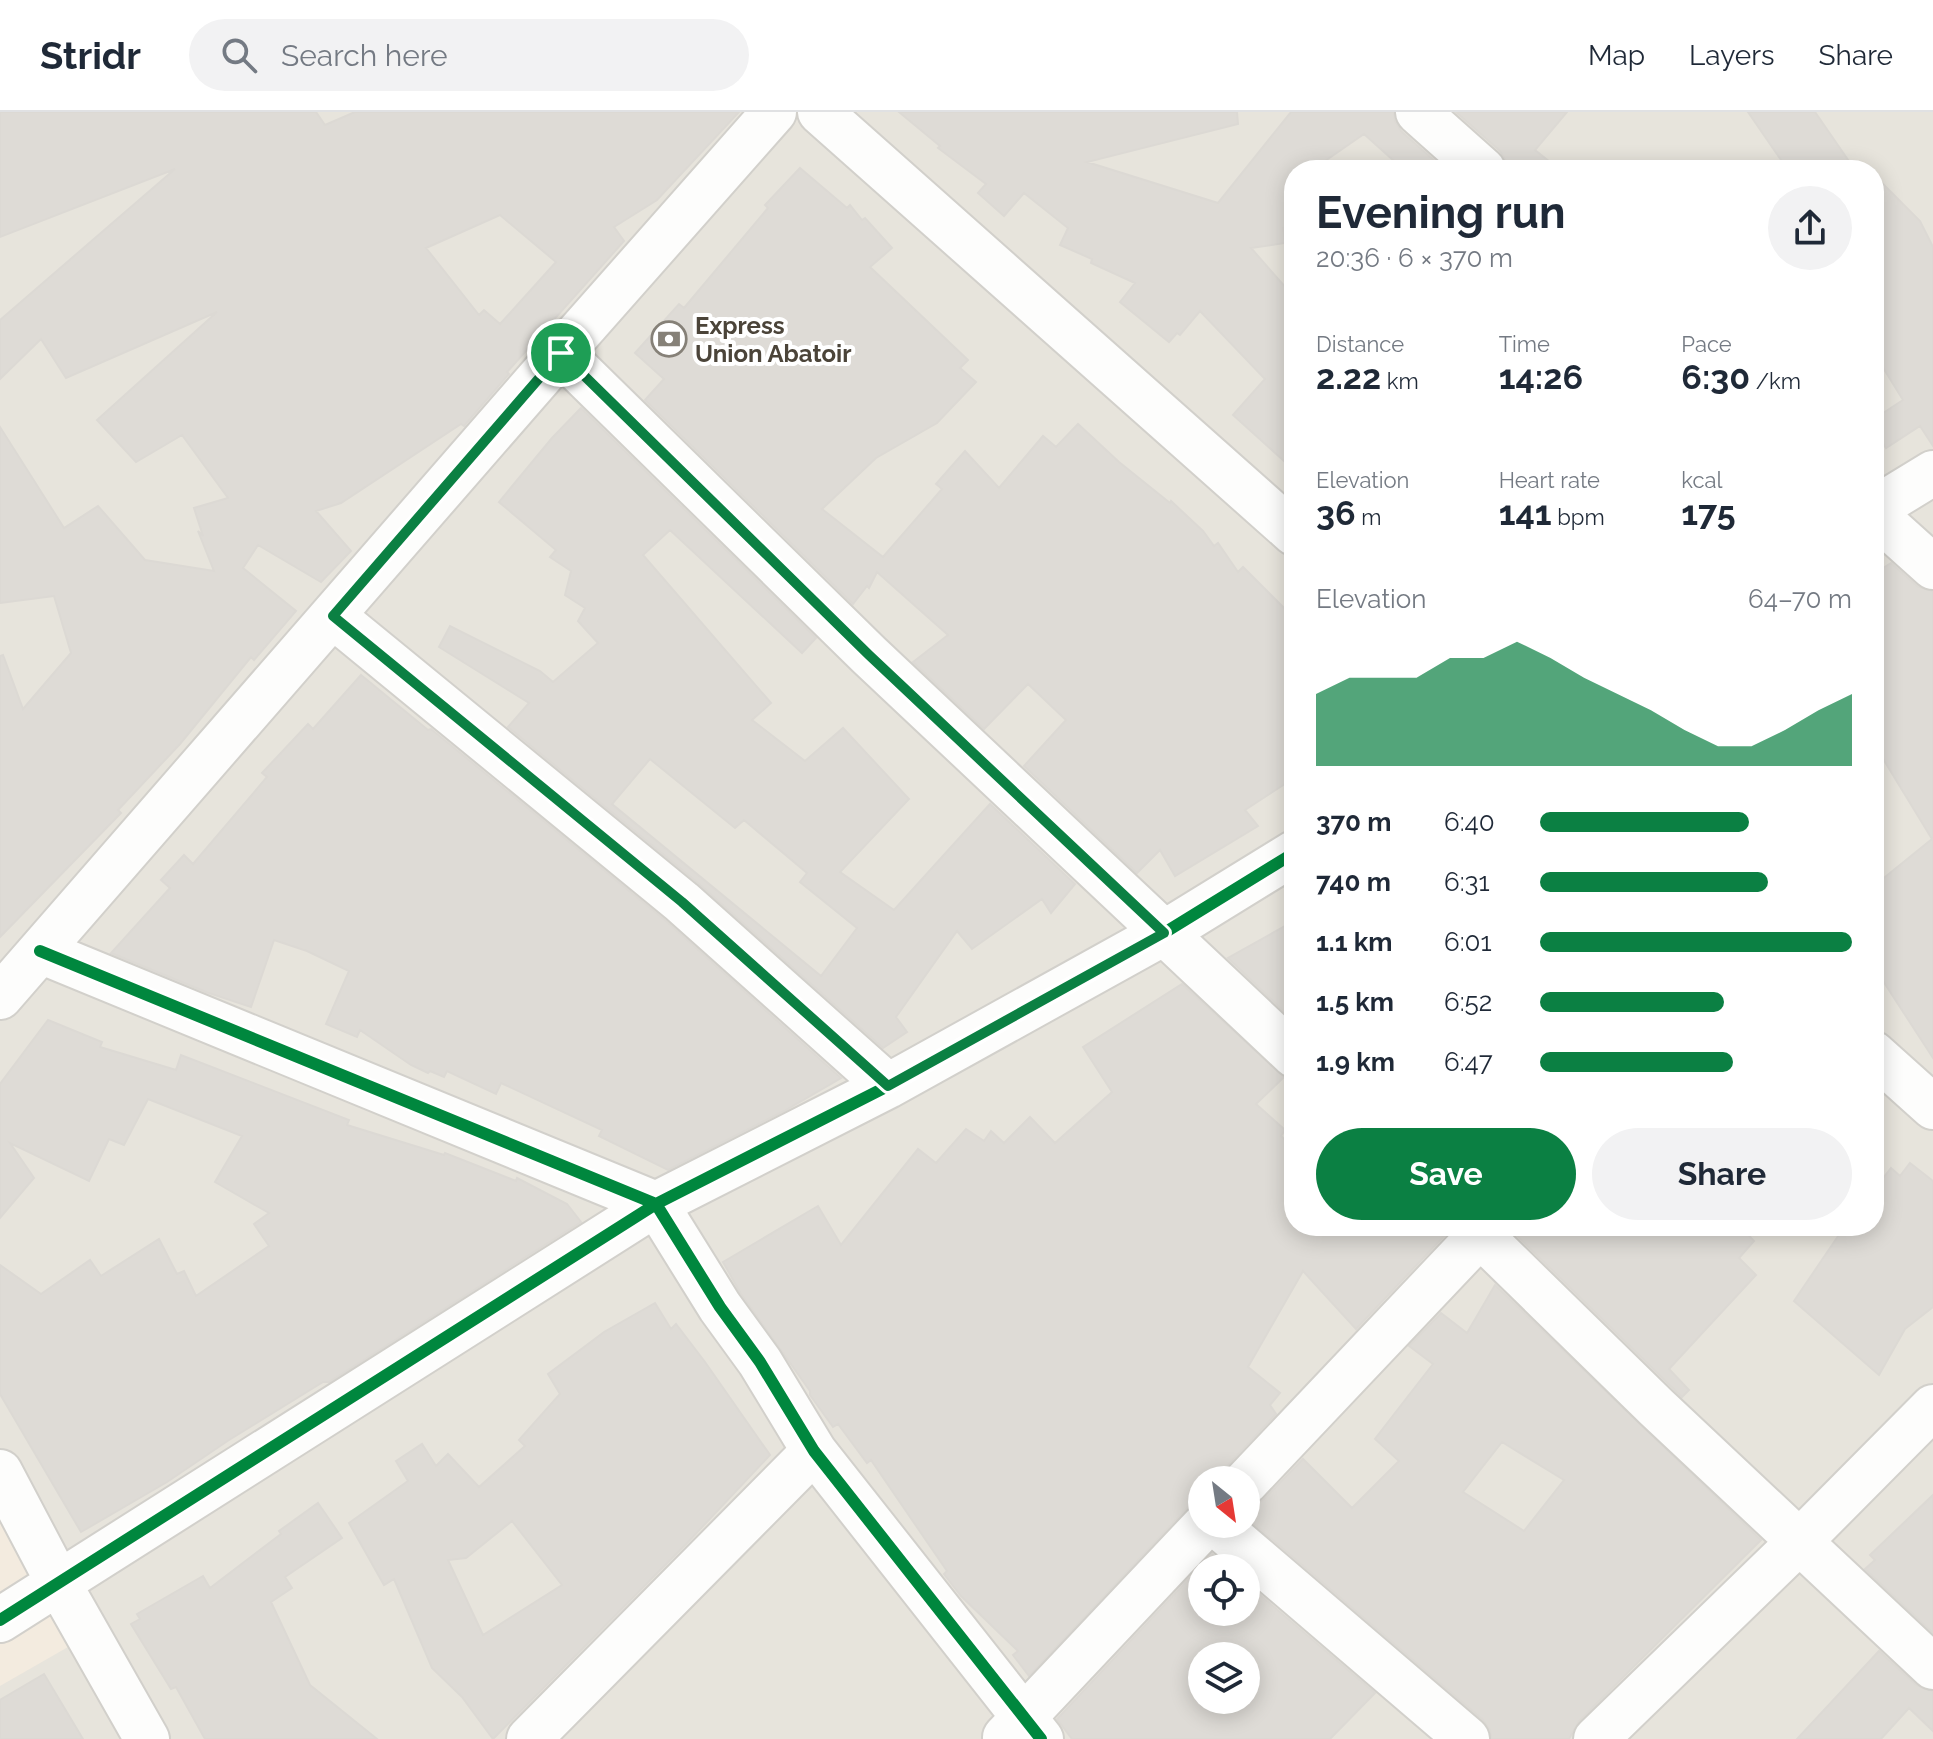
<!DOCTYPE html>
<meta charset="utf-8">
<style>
:root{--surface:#fff;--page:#f2f2f3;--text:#1f2937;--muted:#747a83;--line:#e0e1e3;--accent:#0b8043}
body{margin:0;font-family:Raleway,sans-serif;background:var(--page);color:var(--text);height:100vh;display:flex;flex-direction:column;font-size:30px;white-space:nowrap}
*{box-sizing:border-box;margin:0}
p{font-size:26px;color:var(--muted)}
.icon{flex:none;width:44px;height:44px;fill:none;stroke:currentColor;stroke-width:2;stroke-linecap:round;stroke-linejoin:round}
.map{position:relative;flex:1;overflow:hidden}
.details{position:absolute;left:1284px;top:48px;width:600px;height:1076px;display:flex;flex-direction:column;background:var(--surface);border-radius:32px;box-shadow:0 4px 20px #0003}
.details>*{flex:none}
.needle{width:52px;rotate:150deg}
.buttons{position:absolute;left:1188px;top:1354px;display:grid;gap:16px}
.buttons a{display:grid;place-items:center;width:72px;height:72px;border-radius:50%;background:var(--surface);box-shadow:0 4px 20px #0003;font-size:40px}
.pin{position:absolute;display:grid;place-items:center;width:68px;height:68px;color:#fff;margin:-34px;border:4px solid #fff;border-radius:50%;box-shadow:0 2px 8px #0007}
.round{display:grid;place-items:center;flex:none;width:84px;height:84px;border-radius:42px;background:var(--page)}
.head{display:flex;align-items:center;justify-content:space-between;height:136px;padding:0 32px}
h1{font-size:44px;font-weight:700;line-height:60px}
.metrics{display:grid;grid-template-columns:repeat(3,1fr);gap:12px;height:136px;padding:8px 32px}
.metrics div{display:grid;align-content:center}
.metrics b{font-size:34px;font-weight:700}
.metrics small{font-size:22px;font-weight:400}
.metrics p{font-size:22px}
.chart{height:224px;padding:16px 32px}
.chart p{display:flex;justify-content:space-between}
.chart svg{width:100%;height:144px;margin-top:8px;fill:var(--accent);opacity:.7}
.button{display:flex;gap:16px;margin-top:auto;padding:16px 32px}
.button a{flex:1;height:92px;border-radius:48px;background:var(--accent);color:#fff;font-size:32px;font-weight:700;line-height:92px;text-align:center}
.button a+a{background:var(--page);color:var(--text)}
ul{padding:0 32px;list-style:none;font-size:26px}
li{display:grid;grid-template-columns:128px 96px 1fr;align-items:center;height:60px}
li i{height:20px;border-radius:10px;background:var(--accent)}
header{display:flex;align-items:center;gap:48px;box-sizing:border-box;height:112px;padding:0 40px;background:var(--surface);border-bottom:2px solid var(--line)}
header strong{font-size:38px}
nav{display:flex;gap:44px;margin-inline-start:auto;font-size:28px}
.search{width:560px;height:72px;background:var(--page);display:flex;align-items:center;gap:20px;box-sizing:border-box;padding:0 28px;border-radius:44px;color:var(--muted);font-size:30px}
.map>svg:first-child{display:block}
.residential{fill:#e7e4dc;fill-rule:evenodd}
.commercial{fill:#f3ebdf}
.building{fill:#dedbd6;stroke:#dcd9d4;stroke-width:2;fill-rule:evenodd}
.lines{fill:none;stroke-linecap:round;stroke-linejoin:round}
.street-casing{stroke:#d2d0cb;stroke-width:48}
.street{stroke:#fdfdfc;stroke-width:44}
.cycleway-casing{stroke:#fff;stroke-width:17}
.cycleway{stroke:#00873e;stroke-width:12}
.route-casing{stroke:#fff;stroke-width:16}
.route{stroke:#0b8043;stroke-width:10}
.labels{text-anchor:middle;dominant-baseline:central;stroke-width:8;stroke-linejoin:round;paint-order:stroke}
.poi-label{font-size:24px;font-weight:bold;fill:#4b4439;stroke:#fff;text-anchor:start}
</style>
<header>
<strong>Stridr</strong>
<div class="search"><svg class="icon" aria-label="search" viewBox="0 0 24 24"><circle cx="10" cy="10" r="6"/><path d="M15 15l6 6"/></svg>Search here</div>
<nav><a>Map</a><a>Layers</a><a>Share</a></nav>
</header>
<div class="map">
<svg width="1933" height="1627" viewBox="0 0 1933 1627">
<rect width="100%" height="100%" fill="#f4f2ee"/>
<path class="residential" d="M0,0H1933V1627H0ZM1294,58H1874V1114H1294ZM1202,1368H1246V1412H1202ZM1202,1456H1246V1500H1202ZM1202,1544H1246V1588H1202Z"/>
<path class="commercial" d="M0,1360L89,1523L0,1574Z"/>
<path class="building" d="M0,0H316L325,13L355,0H739L657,88L614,115L624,129L507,260L509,262L464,314L461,312L341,391L316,399L351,439L321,470L258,433L243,456L296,499L254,548L251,545L180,632L118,698L121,701L0,825V544L3,543L23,597L71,541L54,484L0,491V315L64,416L98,394L145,448L214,459L198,419L203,424L194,396L228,386L182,323L136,350L97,308L217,200L66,266L41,227L0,267V208L175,57L0,125ZM500,103L556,150L500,212L484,198L479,203L426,136Z
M899,0H1237L1238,12L1087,50L1218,91L1291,0H1394L1395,9L1401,19L1445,58H1404L1364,22L1325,49L1324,58H1294V115L1283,116L1285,131L1251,136L1294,185V358L1233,303L1265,267L1200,199L1180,223L1177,221L1169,230L1120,190L1135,171L1091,151L1092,147L1060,133L1068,116L1024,81L1004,104L978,81L986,72L938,36L940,34Z
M1456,0H1567L1535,38L1560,58H1507L1506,49L1500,39Z
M1748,0H1815L1855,58H1788Z
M800,56L847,96L850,93L862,108L865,106L892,136L870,155L968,248L960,256L976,270L937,311L876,346L822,397L883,445L942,377L936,372L965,339L999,376L1043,324L1056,335L1078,312L1119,350L1170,391L1171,389L1203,419L1214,434L1218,431L1238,460L1243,455L1294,506V666L1245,698L1258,714L1175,764L1160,738L1137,761L1024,654L1066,608L1028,572L984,617L913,550L948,523L877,460L869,476L867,474L853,492L645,288L664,267L635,241L679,192L684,196L768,96L765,93Z
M1874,63L1920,109L1933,135V334L1920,314L1886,336L1874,317V307L1903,288L1874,241Z
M581,296L816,526L802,541L670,418L643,443L771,591L752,608L805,649L843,616L909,687L840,760L894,798L990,692L1075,772L1051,801L1042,787L972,837L957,819L896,905L907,920L883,936L698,771L508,615L529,591L439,535L450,514L540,559L553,570L598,531L578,509L585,496L565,483L571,459L550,445L556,438L499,390L552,326ZM650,647L735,716L744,708L807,761L800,770L857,816L821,864L612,692Z
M1891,451L1917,474L1933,479V946L1874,855V774L1932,727L1874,632V462Z
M361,563L428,618L431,617L666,809L841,966L784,999L668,1058L599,1024L602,1018L501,971L496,982L447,959L444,965L430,959L428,961L411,953L360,918L357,925L326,912L349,859L307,839L274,828L251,895L206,880L111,841L170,776L161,768L184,743L193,752L267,665L262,661L308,612L313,617Z
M1294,809V909L1228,846Z
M1182,872L1284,965L1256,992L1285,1018L1281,1024L1294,1037V1114H1447V1121L1356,1217L1303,1159L1248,1255L1280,1281L1270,1293L1276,1302L1228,1353L1222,1368H1202V1388L1188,1395L1029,1564L1013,1543L1018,1539L961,1484L944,1462L947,1459L871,1348L867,1351L838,1312L833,1315L810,1283V1279L741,1182L723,1150L818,1094L841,1133L918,1037L936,1051L966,1017L984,1029L991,1019L1004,1031L1030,1005L1055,1031L1112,980L1083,935Z
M48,908L102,930L100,935L176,958L181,943L349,1008L347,1013L444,1043L445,1041L516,1069L517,1066L567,1092L581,1110L329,1270H323L229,1328L167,1370L81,1420L0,1282V1153L41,1182L90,1148L101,1164L159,1127L177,1162L184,1159L196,1184L269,1134L254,1112L269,1101L215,1070L242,1024L148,987L124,1033L109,1027L89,1069L10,1031L34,1066L0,1106V972Z
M1910,1051L1933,1069V1195L1905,1217L1879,1263L1794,1189L1845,1114H1874V1078L1891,1056L1900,1064Z
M1507,1114H1740L1754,1129L1739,1146L1756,1163L1669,1257L1689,1278L1682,1285Z
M1495,1173L1761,1428L1579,1609L1569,1627H1491L1490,1618L1483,1608L1246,1405V1394H1254L1264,1387L1303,1347L1352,1396L1399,1349L1375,1327L1433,1252L1409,1234L1441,1201L1467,1221ZM1502,1330L1564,1368L1524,1419L1463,1380Z
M655,1191L671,1217L676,1212L705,1250L770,1343L689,1429L493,1627L462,1585L432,1556L394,1467L384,1473L349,1411L408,1369L396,1349L422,1332L436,1354L448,1342L479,1375L525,1334L519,1328L560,1282L548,1262L604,1220ZM512,1409L562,1473L483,1523L448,1448L466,1446Z
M1933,1383V1521L1865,1457L1875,1448L1870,1443Z
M318,1391L342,1426L285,1465L292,1476L271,1490L310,1573L377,1627H205L176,1575L171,1577L131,1512L140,1507L137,1502L203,1464L210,1476L281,1422L279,1419Z
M1212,1442L1229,1456H1202V1500H1246V1471L1375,1581L1330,1627H1072L1057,1607ZM1202,1544H1246V1588H1202Z
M1879,1539L1916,1573L1933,1579V1619L1909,1596L1881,1627H1797Z
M44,1562L83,1627H0V1588Z"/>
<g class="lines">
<defs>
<path id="street" d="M820,0L1294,421
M1418,0L1483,58
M561,241L869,543L1294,943
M1874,397L1933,361
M1874,402L1933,455
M333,504L682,790L888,974
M40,839L656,1092L720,1195L760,1250L814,1339L1041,1627
M0,885L561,241L774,0
M1874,942L1933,995
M1471,1114L1656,1295L1933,1555
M0,1360L59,1472L147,1627
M1246,1370L1480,1123
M1216,1412L1467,1627
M0,1508L656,1092L888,974L1164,821L1294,741
M1005,1625L1206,1412
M529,1627L814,1339
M1596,1627L1800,1429L1933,1295"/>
</defs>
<use href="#street" class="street-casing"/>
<use href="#street" class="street"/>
<defs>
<path id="cycleway" d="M40,839L656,1092L720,1195L760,1250L814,1339L1041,1627
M0,1508L656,1092L888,974L1164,821L1294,741"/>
</defs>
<use href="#cycleway" class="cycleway-casing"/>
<use href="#cycleway" class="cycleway"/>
</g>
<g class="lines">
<defs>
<path id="route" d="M561,241L869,543L1164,821L888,974L682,790L333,504Z"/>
</defs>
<use href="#route" class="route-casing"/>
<use href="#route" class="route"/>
</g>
<defs>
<symbol id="bank-ring" viewBox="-11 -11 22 22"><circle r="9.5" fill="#fff" stroke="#868178" stroke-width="1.5"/><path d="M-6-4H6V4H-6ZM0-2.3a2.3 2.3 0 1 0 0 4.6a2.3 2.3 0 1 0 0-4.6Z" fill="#868178"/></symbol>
</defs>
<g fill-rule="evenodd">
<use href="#bank-ring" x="649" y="207" width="40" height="40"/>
</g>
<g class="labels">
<g class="poi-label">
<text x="695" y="213">Express<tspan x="695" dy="28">Union Abatoir</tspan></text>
</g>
</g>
</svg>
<div class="buttons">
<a><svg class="needle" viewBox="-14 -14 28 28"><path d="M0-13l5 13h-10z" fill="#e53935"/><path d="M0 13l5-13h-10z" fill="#747a83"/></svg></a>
<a><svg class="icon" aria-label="locate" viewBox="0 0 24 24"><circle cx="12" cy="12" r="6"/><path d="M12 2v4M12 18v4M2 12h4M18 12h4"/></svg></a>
<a><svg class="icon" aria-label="layers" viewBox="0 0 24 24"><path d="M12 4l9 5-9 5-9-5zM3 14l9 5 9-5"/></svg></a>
</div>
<div class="pin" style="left:561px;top:241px;background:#1e9e55"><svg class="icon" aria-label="arrive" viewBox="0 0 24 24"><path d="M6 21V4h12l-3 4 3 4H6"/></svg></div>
<section class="details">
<div class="head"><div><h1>Evening run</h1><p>20:36 · 6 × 370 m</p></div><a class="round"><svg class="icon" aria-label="share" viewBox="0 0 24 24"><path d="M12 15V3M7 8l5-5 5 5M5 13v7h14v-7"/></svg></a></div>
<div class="metrics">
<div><p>Distance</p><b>2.22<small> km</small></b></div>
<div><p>Time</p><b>14:26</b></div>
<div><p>Pace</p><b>6:30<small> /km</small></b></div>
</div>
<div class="metrics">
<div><p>Elevation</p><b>36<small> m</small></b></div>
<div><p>Heart rate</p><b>141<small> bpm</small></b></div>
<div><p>kcal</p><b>175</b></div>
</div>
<div class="chart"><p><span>Elevation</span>64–70 m</p>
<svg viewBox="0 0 160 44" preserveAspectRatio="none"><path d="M0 44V22L10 17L20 17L30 17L40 11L50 11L60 6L70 11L80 17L90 22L100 27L110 33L120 38L130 38L140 33L150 27L160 22V44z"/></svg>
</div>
<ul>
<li><b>370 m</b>6:40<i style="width:67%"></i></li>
<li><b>740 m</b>6:31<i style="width:73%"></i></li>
<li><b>1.1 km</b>6:01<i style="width:100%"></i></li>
<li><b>1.5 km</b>6:52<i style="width:59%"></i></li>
<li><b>1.9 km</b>6:47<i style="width:62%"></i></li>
</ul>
<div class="button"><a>Save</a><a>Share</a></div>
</section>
</div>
